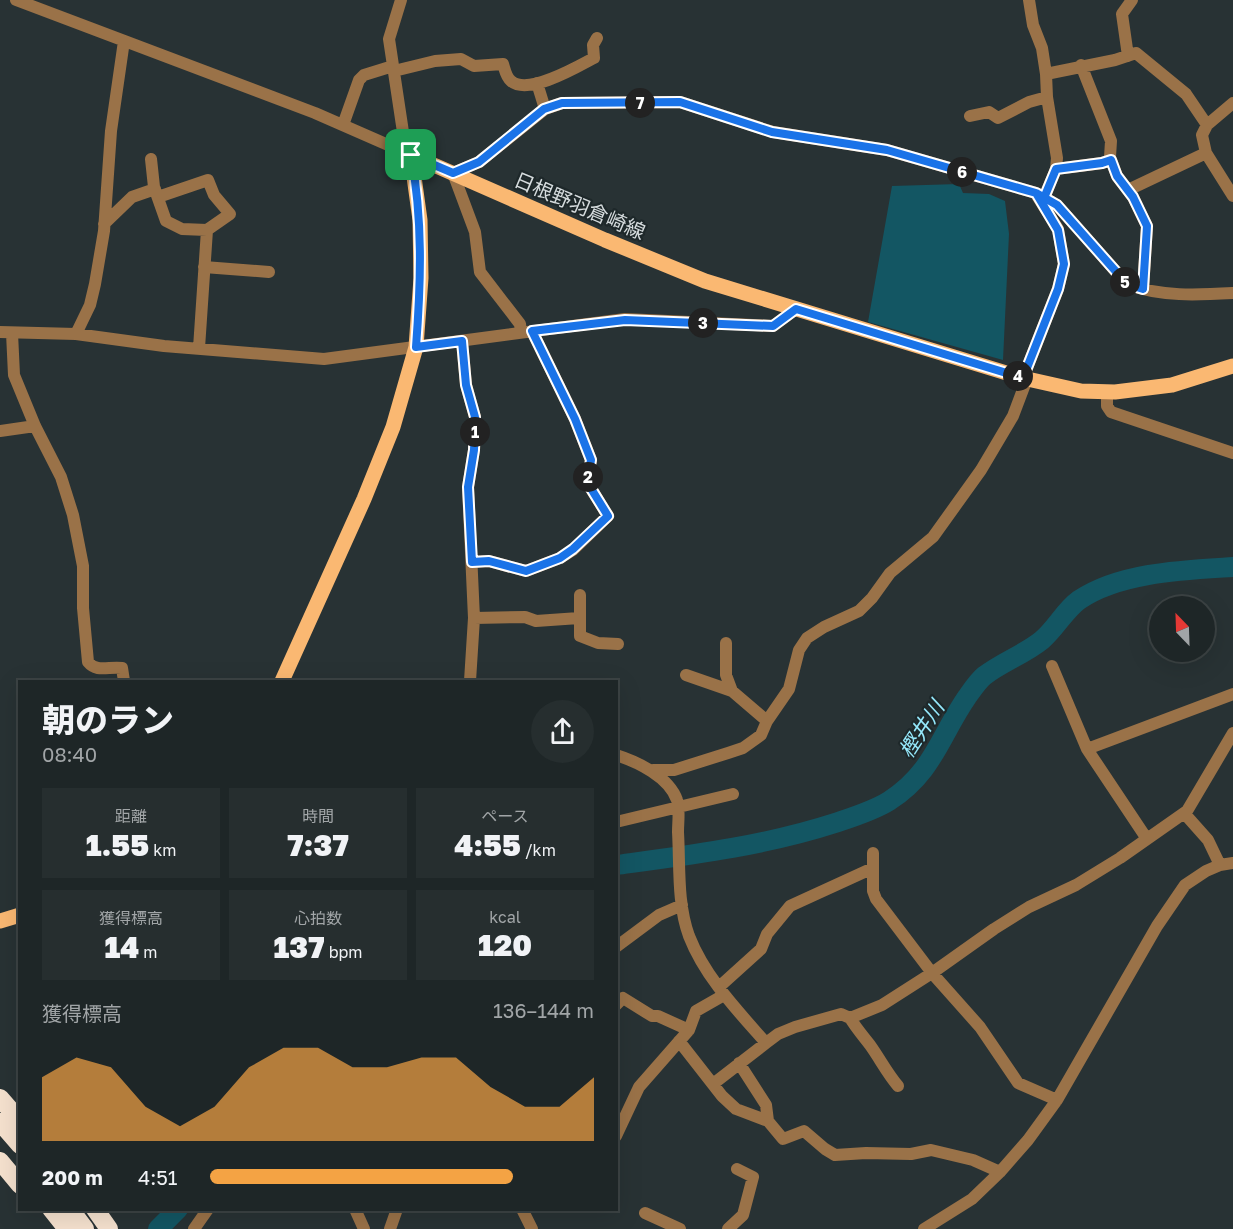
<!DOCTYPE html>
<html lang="ja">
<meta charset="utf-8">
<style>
:root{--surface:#1e2627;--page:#262e2f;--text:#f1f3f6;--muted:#a1a5a7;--line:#3c4344;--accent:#f4a344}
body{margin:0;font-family:"Golos Text","Noto Sans JP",sans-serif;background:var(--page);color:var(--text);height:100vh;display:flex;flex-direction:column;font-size:22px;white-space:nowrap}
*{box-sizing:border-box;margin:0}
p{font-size:20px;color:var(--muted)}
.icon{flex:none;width:33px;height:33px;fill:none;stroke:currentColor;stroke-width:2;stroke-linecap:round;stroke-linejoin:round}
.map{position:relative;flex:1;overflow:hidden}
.side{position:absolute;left:18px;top:680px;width:600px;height:531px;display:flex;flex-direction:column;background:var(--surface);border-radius:0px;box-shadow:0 6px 24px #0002,0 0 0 2px var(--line)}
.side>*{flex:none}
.needle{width:39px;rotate:337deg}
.controls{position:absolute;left:1149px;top:596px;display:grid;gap:12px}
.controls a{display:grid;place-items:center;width:66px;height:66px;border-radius:50%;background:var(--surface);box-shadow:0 6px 24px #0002,0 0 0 2px var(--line);font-size:30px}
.pin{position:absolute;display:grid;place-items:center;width:51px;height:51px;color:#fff;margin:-26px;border-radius:12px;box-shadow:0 3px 9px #0006}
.km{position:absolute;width:30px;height:30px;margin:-15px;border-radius:50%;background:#222;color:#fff;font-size:16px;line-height:30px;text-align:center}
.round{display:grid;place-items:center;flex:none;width:63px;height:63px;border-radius:32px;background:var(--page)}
.head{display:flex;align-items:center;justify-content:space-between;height:102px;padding:0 24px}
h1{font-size:33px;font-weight:800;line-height:45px}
.figures{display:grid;grid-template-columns:repeat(3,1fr);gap:9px;height:102px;padding:6px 24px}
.figures div{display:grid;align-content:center;border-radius:0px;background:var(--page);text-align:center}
.figures b{font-size:30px;font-weight:800}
.figures small{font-size:16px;font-weight:400}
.figures p{font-size:16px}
.chart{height:168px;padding:12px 24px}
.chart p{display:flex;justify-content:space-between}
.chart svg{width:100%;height:108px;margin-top:6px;fill:var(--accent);opacity:.7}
ul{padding:0 24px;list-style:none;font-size:20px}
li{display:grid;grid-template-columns:96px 72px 1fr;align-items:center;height:45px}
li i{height:15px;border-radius:8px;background:var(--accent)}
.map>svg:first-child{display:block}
.water{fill:#135663}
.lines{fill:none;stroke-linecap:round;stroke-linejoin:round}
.river{stroke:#135663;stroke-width:20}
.minor{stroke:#9a7248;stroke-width:12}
.major{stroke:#fab872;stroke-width:15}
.highway{stroke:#f5e1ce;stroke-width:18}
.route-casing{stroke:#fff;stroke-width:12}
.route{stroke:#1a73e8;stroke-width:8}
.labels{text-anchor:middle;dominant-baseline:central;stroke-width:4.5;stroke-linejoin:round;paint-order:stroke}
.street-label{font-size:20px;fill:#d6dcde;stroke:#1e282a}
.water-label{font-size:21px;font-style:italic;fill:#95e8fb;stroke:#1e282a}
</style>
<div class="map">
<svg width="1233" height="1229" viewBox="0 0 1233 1229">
<rect width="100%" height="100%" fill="#283234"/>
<path class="water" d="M959,184L963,193L989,194L1005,201L1009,234L1003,360L868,322L892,186Z"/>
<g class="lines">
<path class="river" d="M616,865C690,855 764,846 835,823C853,817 873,811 889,801C933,773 940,736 967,697C972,690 978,681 984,676C1002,662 1025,654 1042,640C1056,628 1065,610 1079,600C1120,572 1185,570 1233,567
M158,1229L178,1209"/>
<path class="minor" d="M16,0L315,113L411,155
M401,0L389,39L406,152
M1029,0L1033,25L1042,48L1046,74L1047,97L1057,158L1056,169L1044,198
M1128,56L1122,14L1132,0
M1081,65L1111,141L1110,157L1117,176L1133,197L1147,226L1143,289
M394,71L435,61L461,59L474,66L503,64C505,70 506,77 511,81C528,96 577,67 594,58L593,45L597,38
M1046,74L1115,60L1136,53L1186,94L1207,125L1233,103
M537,83L545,109
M970,116L989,112L998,118L1029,102L1047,97
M343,125L359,80L364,75L393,66
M1207,125L1202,135L1206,153L1233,196
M151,159L154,187L166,221L182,229L207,230L199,348
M1056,169L1102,163L1111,160
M1128,190L1206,153
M158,197L208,180L214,195L230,214L207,230
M104,224L132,197L155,189
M204,267L269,272
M0,332L76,334L164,346L324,359L625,319L773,326L796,309
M521,332L520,324L480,272L475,232L453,173L479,162L545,109L562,103L680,102L773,132L887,150L1036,193L1057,205L1127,284C1160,297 1198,295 1233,293
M12,333L14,375L35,426L61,477L73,515L83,566V608L88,662C97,673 109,666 122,668L124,681
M76,334L90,305L95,284L104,231L111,131L124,41
M462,341L466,385L475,417L474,450L468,487L474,618L470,681
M1023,378L1058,289L1064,264L1058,229L1036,194
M1107,392V406L1111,412L1233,453
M0,431L35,426
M472,562L489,561L526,571L560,558L573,550L608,516L587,482L591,460L575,419L532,331
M580,595V636L598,643L618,644
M474,618L525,617L536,621L579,618
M726,643V675L732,691L767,721
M1052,666L1087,749L1147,839
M686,675L732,691
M1087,749L1233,694
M616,755C638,762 669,777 677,800C680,808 678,822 678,832C680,866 677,903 689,936C705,977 737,1010 766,1043L778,1034L795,1027L841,1014L850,1018L882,1005L932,973L994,929L1029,907L1076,885L1120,858L1187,811L1233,733
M653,770H674L728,753L743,748L761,735L767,721L789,689L799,650L807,638L824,627L859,611L872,598L890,573L933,537L981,470L1013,416L1027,379
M1184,813L1208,840L1220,865
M616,822L733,794
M873,853V891L876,899L932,973L980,1027L1018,1083L1057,1100
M616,947L659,915L682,905
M719,987L761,949L767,934L790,906L873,868
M616,1005L623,998L652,1016H658L689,1030
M850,1018C856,1028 863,1036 870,1045C880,1059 887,1073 898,1086
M679,1041L722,1096L736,1109L768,1121L783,1139L804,1131L825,1149L835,1155L866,1153L911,1154L931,1150L973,1160L1000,1172
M739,1063L766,1105L768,1121
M713,1084L766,1043
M616,1136L639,1087L689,1030L696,1011L724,995
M355,1209L364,1229
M522,1209L532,1229
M645,1213L680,1229
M194,1229L208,1209
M390,1229L397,1209
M728,1229L743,1215L753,1177L737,1169
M924,1229L972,1199L1000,1172L1028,1140L1057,1100L1157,926L1185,885L1206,871L1220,865L1233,863"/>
<path class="major" d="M411,155L605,240L705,281L1023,378L1081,391L1115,392L1172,385L1233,366
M282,681L364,499L393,427L416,347L421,278L420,220L411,155
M0,921L20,915"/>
<path class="highway" d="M0,1098L20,1121
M0,1122L20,1145
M0,1161L20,1185
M51,1209L67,1229
M70,1209L85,1229
M95,1209L109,1229"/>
</g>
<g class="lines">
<defs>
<path id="route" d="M411,155C423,220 421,282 416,347L462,341L466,385L475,417L474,450L468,487L472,562L489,561L526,571L560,558L573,549L608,516L587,482L591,460L575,419L532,331L625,320L773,326L796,309L1023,378L1058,289L1064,264L1058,230L1036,193L1057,205L1127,284L1143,289L1147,226L1133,197L1117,176L1111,160L1102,163L1056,169L1044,198L1036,193L887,150L772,132L680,102L562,103L544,109L479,162L453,173L411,155"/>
</defs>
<use href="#route" class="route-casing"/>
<use href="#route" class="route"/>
</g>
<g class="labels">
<g class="street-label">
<text transform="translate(580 205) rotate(23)">日根野羽倉崎線</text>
</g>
<g class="water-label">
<text transform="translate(921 729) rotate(-57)">樫井川</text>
</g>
</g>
</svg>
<div class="controls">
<a><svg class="needle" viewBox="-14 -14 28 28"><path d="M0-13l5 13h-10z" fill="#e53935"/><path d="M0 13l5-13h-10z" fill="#a1a5a7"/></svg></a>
</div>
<div class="pin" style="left:411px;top:155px;background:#1e9e55"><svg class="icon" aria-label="arrive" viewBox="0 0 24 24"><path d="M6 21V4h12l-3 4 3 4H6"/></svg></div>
<b class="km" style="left:475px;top:432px">1</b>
<b class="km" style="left:588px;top:477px">2</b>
<b class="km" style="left:703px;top:323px">3</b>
<b class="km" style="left:1018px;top:376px">4</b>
<b class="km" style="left:1125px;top:282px">5</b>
<b class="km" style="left:962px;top:172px">6</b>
<b class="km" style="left:640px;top:103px">7</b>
<section class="side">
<div class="head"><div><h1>朝のラン</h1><p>08:40</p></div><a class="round"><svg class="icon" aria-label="share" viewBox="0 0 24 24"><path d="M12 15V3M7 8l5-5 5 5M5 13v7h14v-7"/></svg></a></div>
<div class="figures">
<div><p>距離</p><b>1.55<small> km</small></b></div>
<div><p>時間</p><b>7:37</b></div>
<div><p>ペース</p><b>4:55<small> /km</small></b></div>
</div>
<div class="figures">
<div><p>獲得標高</p><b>14<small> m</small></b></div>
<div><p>心拍数</p><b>137<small> bpm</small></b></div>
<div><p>kcal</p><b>120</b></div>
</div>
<div class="chart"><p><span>獲得標高</span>136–144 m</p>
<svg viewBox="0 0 160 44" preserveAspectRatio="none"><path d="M0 44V18L10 10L20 14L30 30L40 38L50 30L60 14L70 6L80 6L90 14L100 14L110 10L120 10L130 22L140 30L150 30L160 18V44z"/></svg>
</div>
<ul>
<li><b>200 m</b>4:51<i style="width:79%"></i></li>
</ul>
</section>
</div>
